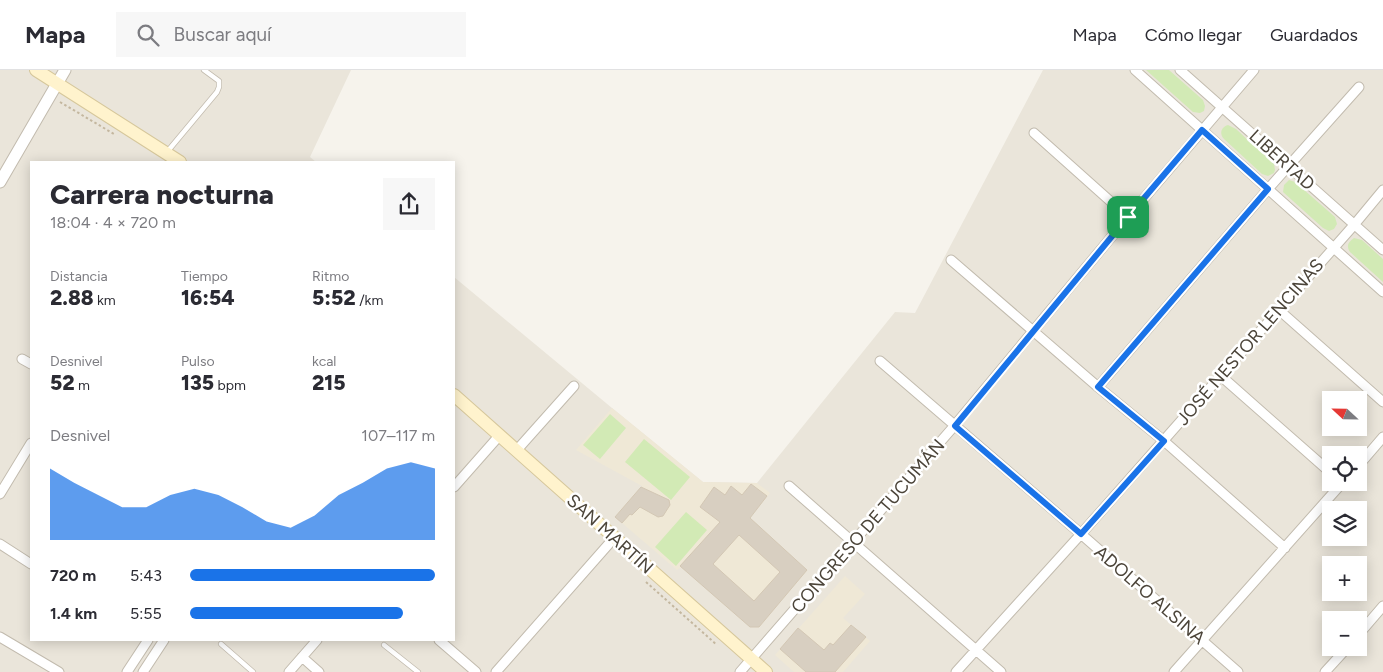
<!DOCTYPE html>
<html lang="es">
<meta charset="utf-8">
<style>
:root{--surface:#fff;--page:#f7f7f7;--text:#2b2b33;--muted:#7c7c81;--line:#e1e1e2;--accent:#1a73e8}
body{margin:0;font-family:Figtree,sans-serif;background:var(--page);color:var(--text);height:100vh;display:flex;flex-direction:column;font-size:19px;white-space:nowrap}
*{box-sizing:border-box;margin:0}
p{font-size:16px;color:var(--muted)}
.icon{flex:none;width:28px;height:28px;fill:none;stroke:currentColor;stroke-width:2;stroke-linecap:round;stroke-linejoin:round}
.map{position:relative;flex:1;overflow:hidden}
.sheet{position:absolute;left:30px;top:91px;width:425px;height:480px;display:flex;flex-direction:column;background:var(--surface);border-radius:0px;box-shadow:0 2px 12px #0003}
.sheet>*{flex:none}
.needle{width:32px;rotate:292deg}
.tools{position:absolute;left:1322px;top:321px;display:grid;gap:10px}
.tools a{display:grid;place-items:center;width:45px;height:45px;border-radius:0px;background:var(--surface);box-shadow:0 2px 12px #0003;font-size:25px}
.pin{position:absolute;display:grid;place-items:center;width:42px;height:42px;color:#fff;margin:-21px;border-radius:10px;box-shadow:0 2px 8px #0006}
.round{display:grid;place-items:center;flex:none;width:52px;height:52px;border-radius:0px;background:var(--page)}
.summary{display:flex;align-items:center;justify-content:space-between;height:85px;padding:0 20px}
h1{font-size:28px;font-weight:800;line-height:38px}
.figures{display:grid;grid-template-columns:repeat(3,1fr);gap:8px;height:85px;padding:5px 20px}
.figures div{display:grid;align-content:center}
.figures b{font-size:21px;font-weight:800}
.figures small{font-size:14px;font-weight:400}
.figures p{font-size:14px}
.chart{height:140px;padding:10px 20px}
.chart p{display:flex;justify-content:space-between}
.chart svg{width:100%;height:90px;margin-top:5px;fill:var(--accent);opacity:.7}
ul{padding:0 20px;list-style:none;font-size:16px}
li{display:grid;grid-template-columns:80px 60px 1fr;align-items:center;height:38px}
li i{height:12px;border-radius:6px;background:var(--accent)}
header{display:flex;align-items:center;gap:30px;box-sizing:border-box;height:70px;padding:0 25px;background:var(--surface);border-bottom:1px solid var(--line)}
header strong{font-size:24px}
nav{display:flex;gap:28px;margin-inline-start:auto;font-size:18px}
.search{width:350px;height:45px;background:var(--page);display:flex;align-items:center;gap:12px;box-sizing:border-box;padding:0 18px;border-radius:0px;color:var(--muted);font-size:19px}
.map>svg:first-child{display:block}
.residential{fill:#eae5da;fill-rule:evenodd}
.education{fill:#efe8d6}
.green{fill:#d2eab5}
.building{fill:#d8cfc1;stroke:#d3c7b4;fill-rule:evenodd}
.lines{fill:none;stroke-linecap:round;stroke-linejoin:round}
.service-casing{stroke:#c2bbae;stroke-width:6}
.minor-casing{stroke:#c2bbae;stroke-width:11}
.tertiary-casing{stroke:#c2bbae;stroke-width:13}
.secondary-casing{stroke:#d6c79b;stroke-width:14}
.path{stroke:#c4b79f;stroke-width:2;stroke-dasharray:2.5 2.5;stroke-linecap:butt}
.service{stroke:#fff;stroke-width:4.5}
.minor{stroke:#fff;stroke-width:9}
.tertiary{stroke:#fff;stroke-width:11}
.secondary{stroke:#fff3cd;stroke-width:12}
.route-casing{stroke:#fff;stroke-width:10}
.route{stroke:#1a73e8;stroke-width:6}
.labels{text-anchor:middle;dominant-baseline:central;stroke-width:5;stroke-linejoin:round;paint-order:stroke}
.street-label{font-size:18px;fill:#4b4439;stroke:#fff}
</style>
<header>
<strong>Mapa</strong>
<div class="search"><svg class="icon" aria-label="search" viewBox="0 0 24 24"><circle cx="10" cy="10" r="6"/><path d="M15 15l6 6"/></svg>Buscar aquí</div>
<nav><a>Mapa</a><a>Cómo llegar</a><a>Guardados</a></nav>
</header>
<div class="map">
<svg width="1383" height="602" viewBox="0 0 1383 602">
<rect width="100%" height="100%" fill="#f6f3ec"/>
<path class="residential" d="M0,0H351L310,87L316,92H31V570H454V207L612,338L703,412L757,413L895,242L915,243L1043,0H1383V602H0ZM1331,330H1359V358H1331ZM1331,385H1359V412H1331ZM1331,440H1359V468H1331ZM1331,495H1359V522H1331ZM1331,550H1359V578H1331Z"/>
<path class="education" d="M612,338L703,412L757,413L770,423L750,448L807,500L759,557H750L681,497L677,500L615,447L642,416L576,380Z
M845,506L865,524L843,548L870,571L843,602H794L775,585Z"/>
<path class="green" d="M1146,0H1169L1203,30L1205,36L1204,41L1200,43L1193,42Z
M1228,55L1236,59L1274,94L1275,100L1274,103L1268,106L1262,104L1224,69C1219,64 1221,57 1228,55Z
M1289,110L1295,112L1335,147L1337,154L1334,159L1329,161L1323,158L1283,122L1284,115Z
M1354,168L1362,170L1383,189V212L1350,182C1346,176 1348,172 1354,168Z
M610,344L626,358L600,389L583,375Z
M644,369L690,407L671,430L625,392Z
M686,442L707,460L676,496L655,477Z"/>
<path class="building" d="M751,414L767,426L750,448L807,500L759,557H750L680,496L720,452L700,437L714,417L725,425L731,416L742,425ZM739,465L780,502L754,531L713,494Z
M641,417L669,430L670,435L663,446L658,447L640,437L632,445L630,444L622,453L615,447Z
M851,555L866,567L835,602H806L780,579L798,558L824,580L830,573L833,575Z"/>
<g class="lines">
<defs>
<path id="service" d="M167,82L217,22L219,17V11L204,0
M221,574L253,602
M384,575L418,602"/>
<path id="minor" d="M1135,0L1383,222
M1180,0L1383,180
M1034,63L1128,147
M951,190L1098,317L1164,371L1285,478
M1279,240L1383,332
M22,289L31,294
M880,291L1081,464L1238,602
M1221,306L1331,403
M1098,317L1268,119L1359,17
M516,381L574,316
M1359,395L1383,367
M789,416L1001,602
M454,417L499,366
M0,424L31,373
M0,474L31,494
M1359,564L1383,536
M0,567L59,602
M439,570L476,602
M302,587L319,602
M127,602L148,570
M143,602L164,570
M289,602L317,570
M496,602L614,468
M740,602L955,355L1128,147L1254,0
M956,602L1081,464L1354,155L1383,120
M1174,602L1343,412
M1325,602L1347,578"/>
<path id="tertiary" d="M0,112L65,0"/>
<path id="secondary" d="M36,0L180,92
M454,325L766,602"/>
</defs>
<use href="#service" class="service-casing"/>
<use href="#minor" class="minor-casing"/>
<use href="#tertiary" class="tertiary-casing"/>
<use href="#secondary" class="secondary-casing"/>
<path class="path" d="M60,32L114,64
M646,512L717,575"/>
<use href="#service" class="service"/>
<use href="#minor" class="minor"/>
<use href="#tertiary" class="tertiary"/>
<use href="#secondary" class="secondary"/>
</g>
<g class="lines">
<defs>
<path id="route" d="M1202,60L1268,119L1098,317L1164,371L1081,464L955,356L1128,147Z"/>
</defs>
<use href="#route" class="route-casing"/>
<use href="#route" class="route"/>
</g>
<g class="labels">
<g class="street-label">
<text transform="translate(1282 90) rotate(42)">LIBERTAD</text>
<text transform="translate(1250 272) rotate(-49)">JOSÉ NESTOR LENCINAS</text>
<text transform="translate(868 456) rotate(-49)">CONGRESO DE TUCUMÁN</text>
<text transform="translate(610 464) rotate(42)">SAN MARTÍN</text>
<text transform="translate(1150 525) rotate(41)">ADOLFO ALSINA</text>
</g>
</g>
</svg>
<div class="tools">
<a><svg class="needle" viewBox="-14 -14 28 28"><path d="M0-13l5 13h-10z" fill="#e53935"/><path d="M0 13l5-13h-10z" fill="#7c7c81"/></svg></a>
<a><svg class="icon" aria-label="locate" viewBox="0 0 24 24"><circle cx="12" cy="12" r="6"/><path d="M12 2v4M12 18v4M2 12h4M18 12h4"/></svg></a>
<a><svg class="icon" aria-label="layers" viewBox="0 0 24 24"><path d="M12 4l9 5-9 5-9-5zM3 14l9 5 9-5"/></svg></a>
<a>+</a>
<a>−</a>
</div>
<div class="pin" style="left:1128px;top:147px;background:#1e9e55"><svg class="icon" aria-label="arrive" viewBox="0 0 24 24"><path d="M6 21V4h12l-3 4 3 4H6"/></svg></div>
<section class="sheet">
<div class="summary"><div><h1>Carrera nocturna</h1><p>18:04 · 4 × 720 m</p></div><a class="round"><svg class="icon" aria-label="share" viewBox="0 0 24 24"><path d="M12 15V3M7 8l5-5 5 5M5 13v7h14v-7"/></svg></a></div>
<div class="figures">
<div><p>Distancia</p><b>2.88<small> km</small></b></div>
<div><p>Tiempo</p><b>16:54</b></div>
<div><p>Ritmo</p><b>5:52<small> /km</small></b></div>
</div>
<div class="figures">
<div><p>Desnivel</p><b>52<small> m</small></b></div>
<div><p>Pulso</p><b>135<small> bpm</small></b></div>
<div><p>kcal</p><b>215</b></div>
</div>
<div class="chart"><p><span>Desnivel</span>107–117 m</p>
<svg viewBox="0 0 160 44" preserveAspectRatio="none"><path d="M0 44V9L10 16L20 22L30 28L40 28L50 22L60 19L70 22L80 28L90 35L100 38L110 32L120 22L130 16L140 9L150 6L160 9V44z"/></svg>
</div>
<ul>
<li><b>720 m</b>5:43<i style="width:100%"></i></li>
<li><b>1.4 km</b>5:55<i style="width:87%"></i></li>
</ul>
</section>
</div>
